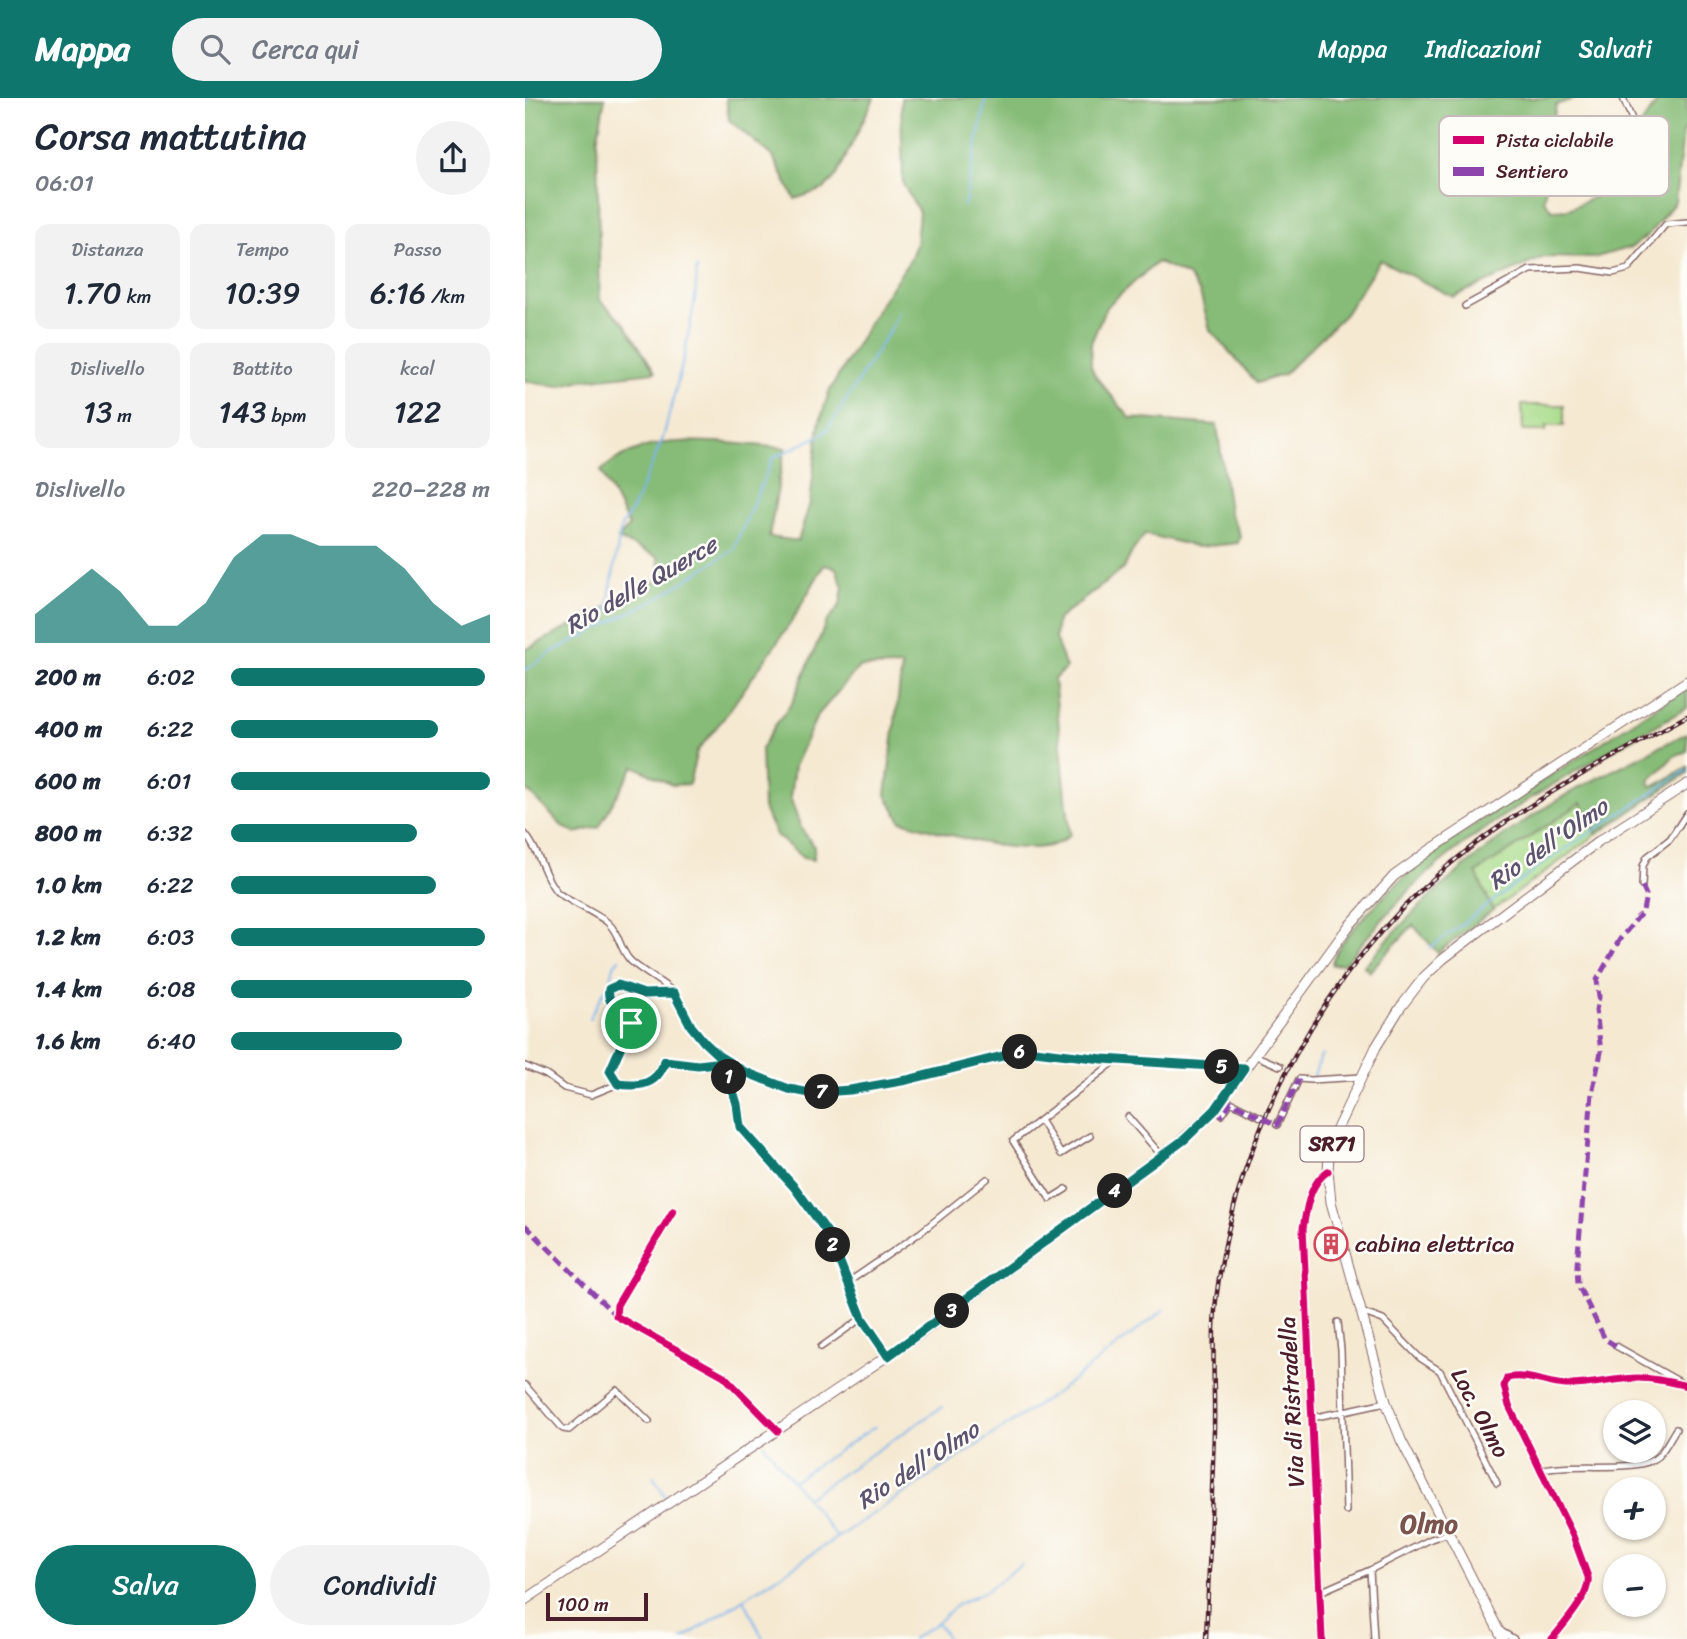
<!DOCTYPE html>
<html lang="it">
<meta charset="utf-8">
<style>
:root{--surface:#fff;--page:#f2f2f3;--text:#1f2937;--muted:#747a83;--accent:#0f766e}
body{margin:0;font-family:Sriracha,sans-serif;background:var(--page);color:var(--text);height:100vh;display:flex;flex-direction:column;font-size:26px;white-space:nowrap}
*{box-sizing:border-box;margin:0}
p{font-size:23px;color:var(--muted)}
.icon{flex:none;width:38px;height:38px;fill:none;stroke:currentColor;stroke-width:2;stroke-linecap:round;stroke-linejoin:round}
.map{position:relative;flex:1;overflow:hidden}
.sheet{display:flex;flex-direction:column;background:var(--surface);width:525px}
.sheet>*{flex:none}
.tools{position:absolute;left:1078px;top:1302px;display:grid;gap:14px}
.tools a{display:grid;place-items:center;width:63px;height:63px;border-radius:50%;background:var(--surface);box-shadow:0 2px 5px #0004;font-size:35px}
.scale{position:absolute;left:21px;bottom:18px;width:102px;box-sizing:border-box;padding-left:7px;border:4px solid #4a1f2b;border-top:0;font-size:19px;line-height:24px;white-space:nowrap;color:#4a1f2b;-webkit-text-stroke:5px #fdfcf7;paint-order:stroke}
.pin{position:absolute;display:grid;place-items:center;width:60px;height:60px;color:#fff;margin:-30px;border:4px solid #fff;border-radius:50%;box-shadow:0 2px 7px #0007}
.km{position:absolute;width:35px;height:35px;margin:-18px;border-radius:50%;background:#222;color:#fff;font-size:19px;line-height:35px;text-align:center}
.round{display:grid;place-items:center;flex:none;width:74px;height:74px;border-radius:37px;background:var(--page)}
.overview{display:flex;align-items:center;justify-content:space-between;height:119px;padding:0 35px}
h1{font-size:38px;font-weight:600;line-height:52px}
.stats{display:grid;grid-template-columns:repeat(3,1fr);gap:10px;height:119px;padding:7px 35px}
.stats div{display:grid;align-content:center;border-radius:14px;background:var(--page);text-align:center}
.stats b{font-size:30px;font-weight:600}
.stats small{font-size:19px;font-weight:400}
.stats p{font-size:19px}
.chart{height:196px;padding:14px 35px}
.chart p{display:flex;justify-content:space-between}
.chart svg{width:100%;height:126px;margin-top:7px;fill:var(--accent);opacity:.7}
.button{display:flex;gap:14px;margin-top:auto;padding:14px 35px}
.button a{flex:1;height:80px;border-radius:42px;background:var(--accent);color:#fff;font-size:28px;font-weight:600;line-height:80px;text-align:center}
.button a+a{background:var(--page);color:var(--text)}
ul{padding:0 35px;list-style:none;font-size:23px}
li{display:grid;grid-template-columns:112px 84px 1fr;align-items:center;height:52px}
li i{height:18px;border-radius:9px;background:var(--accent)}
header{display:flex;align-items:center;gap:42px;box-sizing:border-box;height:98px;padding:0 35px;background:var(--accent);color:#fff}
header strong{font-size:33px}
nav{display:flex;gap:38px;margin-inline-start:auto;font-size:24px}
.search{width:490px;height:63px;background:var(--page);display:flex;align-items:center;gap:18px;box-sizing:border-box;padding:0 24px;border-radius:38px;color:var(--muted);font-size:26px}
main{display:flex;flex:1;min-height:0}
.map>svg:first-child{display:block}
.green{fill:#a9dc8b;stroke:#7a7e5b;stroke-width:2}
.forest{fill:#86bc77;stroke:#686e51;stroke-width:2}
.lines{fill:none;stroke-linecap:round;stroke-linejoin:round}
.stream{stroke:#7eb5ed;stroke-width:2}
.street-tunnel{stroke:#d3c1b1;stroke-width:5;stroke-dasharray:5 2.5;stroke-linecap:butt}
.street-casing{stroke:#866665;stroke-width:8}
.secondary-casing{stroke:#866665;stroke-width:10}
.primary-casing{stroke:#866665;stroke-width:11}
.street{stroke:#fff;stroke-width:5}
.secondary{stroke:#fff;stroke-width:8}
.primary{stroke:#fff;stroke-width:9}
.rail-casing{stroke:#4a1f2b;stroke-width:4.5}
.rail{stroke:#fdfcf7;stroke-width:2;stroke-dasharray:5;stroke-linecap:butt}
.quiet{stroke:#8e44ad;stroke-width:5;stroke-dasharray:10 5;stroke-linecap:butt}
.cycleway-casing{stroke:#fdfcf7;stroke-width:11}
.cycleway{stroke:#d6006c;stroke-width:7}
.route-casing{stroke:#fff;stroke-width:14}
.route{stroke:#0f766e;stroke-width:9}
.labels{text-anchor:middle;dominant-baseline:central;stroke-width:5;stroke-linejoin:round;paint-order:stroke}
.shield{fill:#fdfcf7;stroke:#806168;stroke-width:2}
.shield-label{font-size:21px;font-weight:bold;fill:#4a1f2b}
.poi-label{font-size:23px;fill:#4a1f2b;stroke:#fdfcf7;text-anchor:start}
.street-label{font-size:23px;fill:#4a1f2b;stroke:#fdfcf7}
.water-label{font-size:24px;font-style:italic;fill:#5c546f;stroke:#fdfcf7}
.quarter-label{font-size:26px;font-weight:bold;fill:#7b544e;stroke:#fdfcf7}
.key{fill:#fdfcf7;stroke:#c7baba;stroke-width:2}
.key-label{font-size:19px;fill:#4a1f2b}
</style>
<header>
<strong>Mappa</strong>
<div class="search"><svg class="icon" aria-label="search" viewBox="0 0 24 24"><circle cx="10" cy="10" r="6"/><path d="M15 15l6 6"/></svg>Cerca qui</div>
<nav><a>Mappa</a><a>Indicazioni</a><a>Salvati</a></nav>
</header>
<main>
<section class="sheet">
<div class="overview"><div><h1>Corsa mattutina</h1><p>06:01</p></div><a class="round"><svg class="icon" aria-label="share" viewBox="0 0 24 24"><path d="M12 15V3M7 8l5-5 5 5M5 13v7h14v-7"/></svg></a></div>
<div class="stats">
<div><p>Distanza</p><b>1.70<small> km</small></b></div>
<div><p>Tempo</p><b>10:39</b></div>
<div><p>Passo</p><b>6:16<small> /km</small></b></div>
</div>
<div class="stats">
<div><p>Dislivello</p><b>13<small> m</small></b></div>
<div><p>Battito</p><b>143<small> bpm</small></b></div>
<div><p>kcal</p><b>122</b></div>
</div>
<div class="chart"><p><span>Dislivello</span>220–228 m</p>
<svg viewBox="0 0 160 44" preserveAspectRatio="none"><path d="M0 44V34L10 26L20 18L30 26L40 38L50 38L60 30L70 14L80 6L90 6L100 10L110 10L120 10L130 18L140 30L150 38L160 34V44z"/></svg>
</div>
<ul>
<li><b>200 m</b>6:02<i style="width:98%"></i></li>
<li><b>400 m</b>6:22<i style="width:80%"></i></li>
<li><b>600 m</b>6:01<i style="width:100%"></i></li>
<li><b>800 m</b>6:32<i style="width:72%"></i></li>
<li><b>1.0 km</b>6:22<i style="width:79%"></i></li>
<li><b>1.2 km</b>6:03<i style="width:98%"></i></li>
<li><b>1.4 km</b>6:08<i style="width:93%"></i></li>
<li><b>1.6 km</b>6:40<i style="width:66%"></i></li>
</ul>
<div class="button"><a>Salva</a><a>Condividi</a></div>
</section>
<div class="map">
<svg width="1162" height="1541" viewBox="0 0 1162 1541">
<rect width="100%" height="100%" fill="#fdfcf7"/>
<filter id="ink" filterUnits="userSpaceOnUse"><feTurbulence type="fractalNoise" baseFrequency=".0143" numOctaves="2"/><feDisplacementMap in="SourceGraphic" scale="14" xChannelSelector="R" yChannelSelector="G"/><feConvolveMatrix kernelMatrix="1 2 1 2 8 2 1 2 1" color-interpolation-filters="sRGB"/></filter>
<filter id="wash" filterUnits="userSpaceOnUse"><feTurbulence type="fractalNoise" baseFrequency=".00686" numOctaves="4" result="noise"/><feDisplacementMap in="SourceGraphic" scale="28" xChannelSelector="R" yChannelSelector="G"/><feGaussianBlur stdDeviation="1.57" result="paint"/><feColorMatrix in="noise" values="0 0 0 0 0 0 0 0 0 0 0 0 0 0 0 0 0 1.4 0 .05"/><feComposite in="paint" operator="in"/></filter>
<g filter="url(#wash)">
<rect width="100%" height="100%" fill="#f5e9d2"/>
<path class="green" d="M997,307H1039V328H1021V333H998Z
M1056,705L1072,736L968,812L951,775Z"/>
<path class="forest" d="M0,0H80L72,43L75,202L100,226L130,274L57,282L33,288L0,283Z
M201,0H349L312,77L299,91L270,101L248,59L204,22Z
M376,0H1051L1031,7L1020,70L1021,86L1019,102L1027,112L1044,111L1069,99L1087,73L1094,58L1135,0H1162V25L1158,35L1150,104L1124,136L1107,149L1068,160L1019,159L928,199L855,162L820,216L759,276L732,285L685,232L675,195L663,178L632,164L581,209L566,245V268L570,278L605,320L692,327L704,414L715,437L713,445L673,449L620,436L607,454L599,470L532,522L530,540L541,570L529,581L545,736C517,770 414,733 376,723L361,697L377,568L334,569L292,618L269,668L265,699L276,730L289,749V762L278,760L251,737L238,710L236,651L251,626L267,605L301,525L315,507L318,489L311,470L299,467L267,523L199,620L172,653L164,686L147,687L109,668L74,729L51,735L38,729L4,694L0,693V552L137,480L133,459L93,441L104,428L76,373C123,329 201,346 260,350L244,439L273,443L285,405L294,326L304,294L357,203L385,162L391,146L394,114L378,86Z
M1162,590V610C1079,657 993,702 918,762C881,792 850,830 819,866L807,867C807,844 878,779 897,764C944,728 995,697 1045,665C1084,640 1122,614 1162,590Z
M1162,635V653L1149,658L1124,683L1126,688L1132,687L1162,669V675L1072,736L1056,705L951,775L968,812L913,855L888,827L844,874L839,868C899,797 975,733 1057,688C1092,670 1127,653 1162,635Z"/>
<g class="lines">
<path class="stream" d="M0,9L3,0
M439,108L461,0
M80,525L96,429L108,410L138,340L159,259L170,201L172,170
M0,572L29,553L133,500L208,452L248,360L298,336L305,328L366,230L373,214
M904,851L1019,765L1162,672
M64,921L81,890L85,887L89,867L95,860
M788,980L797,956
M239,1346L311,1438
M128,1378L142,1401
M269,1382L351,1328
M281,1400L417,1309
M219,1501L238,1541
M412,1524L423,1541
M158,1541L531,1295L640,1211
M387,1541L409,1527L432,1507L461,1493L497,1466"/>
</g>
</g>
<g filter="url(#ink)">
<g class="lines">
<path class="street-tunnel" d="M736,1019L752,1027"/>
<defs>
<path id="street" d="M1098,0L1117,45
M940,208L1005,172L1055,170L1088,175L1103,171L1141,126L1162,124
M0,736C15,753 17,776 31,793C37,800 71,815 82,824C94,834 94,849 104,861C111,870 136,883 147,893
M1117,788L1118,768L1122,759L1145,741L1162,715
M729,957L755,968
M0,968L21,977L39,990L66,997L93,986L85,973L106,925V919C95,912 81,906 84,891L93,887L119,896L149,895C162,918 173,947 198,960
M93,986C115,989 132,987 140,963L173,967L199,964
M690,1012L697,1017L706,1004L736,1019
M603,1019L637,1058
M515,1022L536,1056L565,1038
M752,1027L774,981L786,982L837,979
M541,1091L525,1101L488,1043L593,961
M148,1113L92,1207L91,1218L199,1278L253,1333
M322,1185L396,1134L462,1081
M839,1215L858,1222L895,1260L915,1273L972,1385
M813,1224L816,1252L821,1413
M1091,1248L1155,1284
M296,1249L337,1220
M363,1258L337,1220L304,1137L270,1090L215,1029L212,1006L198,960L220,974L264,991L285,994L325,992L382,982L501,952L578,960L719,970
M0,1287L38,1331L44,1332L92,1292L124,1323
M787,1320L861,1304
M1015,1372C1043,1363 1117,1376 1133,1358C1140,1351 1145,1340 1151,1331
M845,1472L849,1541
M795,1494L845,1472L906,1441L924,1435
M974,1532L989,1541
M1027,1541C1038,1527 1066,1497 1063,1479L1048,1438L984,1308L979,1288L982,1280C1002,1275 1021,1286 1041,1287C1065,1288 1089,1280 1113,1280C1129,1280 1146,1284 1162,1288"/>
<path id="secondary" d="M797,1541L778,1130C782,1109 784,1086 803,1073"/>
<path id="primary" d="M0,1502L395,1236L651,1047L690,1012L823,829L869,778L905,752L1162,583
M978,1541L876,1342L861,1304L806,1104L803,1073L804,1057L810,1035L851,949L875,910L899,879L918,861L1074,743L1162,686"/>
</defs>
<use href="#street" class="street-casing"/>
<use href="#secondary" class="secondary-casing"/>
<use href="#primary" class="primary-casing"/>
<use href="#street" class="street"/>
<use href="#secondary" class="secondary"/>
<use href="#primary" class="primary"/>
<defs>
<path id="rail" d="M681,1541C684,1471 687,1402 689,1332C690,1290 686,1244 691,1202C712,1028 806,857 945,750C1012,698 1088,659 1162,618"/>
</defs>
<use href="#rail" class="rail-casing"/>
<use href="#rail" class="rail"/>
<path class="quiet" d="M690,1012L697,1017L706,1004L752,1027L774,981
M0,1127L91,1218
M1091,1248L1080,1241L1053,1187L1052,1167L1067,995L1076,954L1071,912L1074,899L1072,882L1095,841L1118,813L1121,797L1117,788"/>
<defs>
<path id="cycleway" d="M148,1113L92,1207L91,1218L199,1278L253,1333
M363,1258L337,1220L304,1137L270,1090L215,1029L212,1006L198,960L220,974L264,991L285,994L325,992L382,982L501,952L578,960L719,970
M797,1541L778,1130C782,1109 784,1086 803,1073
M1027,1541C1038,1527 1066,1497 1063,1479L1048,1438L984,1308L979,1288L982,1280C1002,1275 1021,1286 1041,1287C1065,1288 1089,1280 1113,1280C1129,1280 1146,1284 1162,1288"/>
</defs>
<use href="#cycleway" class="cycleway-casing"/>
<use href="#cycleway" class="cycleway"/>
</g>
</g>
<g class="lines" filter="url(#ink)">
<defs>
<path id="route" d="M93,887L119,896L149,895L166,928L179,944L194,958L220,974L264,991L285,995L325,992L382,982L501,952L578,961L719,970L690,1012L660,1041L363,1258L337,1220L304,1137L270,1090L215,1029L212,1006L199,964L173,967L140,963C132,987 115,989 93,986L85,973L106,925V919C95,912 81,906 84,891Z"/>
</defs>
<use href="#route" class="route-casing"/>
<use href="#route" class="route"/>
</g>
<defs>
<symbol id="building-ring" viewBox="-11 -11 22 22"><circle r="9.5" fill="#fdfcf7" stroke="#d1495b" stroke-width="1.5"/><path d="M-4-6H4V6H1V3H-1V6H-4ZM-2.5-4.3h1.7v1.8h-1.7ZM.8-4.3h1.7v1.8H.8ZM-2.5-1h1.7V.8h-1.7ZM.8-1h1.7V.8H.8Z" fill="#d1495b"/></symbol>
</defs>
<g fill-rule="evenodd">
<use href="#building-ring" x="787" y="1127" width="38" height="38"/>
</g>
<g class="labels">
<rect class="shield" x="775.5" y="1028.5" width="63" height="35" rx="5"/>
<g class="shield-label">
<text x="807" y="1046">SR71</text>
</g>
<g class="poi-label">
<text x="830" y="1146">cabina elettrica</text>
</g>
<g class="street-label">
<text transform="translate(767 1304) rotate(-93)">Via di Ristradella</text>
<text transform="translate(955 1315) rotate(62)">Loc. Olmo</text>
</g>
<g class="water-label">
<text transform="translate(116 487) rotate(-30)">Rio delle Querce</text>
<text transform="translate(1023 746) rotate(-35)">Rio dell'Olmo</text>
<text transform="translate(393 1367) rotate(-33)">Rio dell'Olmo</text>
</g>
<g class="quarter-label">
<text x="904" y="1426">Olmo</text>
</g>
</g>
<rect x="914" y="18" width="230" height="80" rx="10" class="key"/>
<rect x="928" y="38" width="31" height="8" fill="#d6006c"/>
<rect x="928" y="69" width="31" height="9" fill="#8e44ad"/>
<g class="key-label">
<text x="971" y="49">Pista ciclabile</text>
<text x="971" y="80">Sentiero</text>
</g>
</svg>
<div class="tools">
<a><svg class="icon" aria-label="layers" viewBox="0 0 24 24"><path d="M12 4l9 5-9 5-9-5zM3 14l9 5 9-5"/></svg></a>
<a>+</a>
<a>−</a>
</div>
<div class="scale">100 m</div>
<div class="pin" style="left:106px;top:925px;background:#1e9e55"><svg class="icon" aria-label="arrive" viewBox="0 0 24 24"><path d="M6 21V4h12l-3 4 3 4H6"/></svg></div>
<b class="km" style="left:204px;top:979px">1</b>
<b class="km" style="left:308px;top:1147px">2</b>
<b class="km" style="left:427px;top:1213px">3</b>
<b class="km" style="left:590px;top:1093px">4</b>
<b class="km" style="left:697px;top:969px">5</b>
<b class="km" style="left:495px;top:954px">6</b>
<b class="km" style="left:297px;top:994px">7</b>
</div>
</main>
